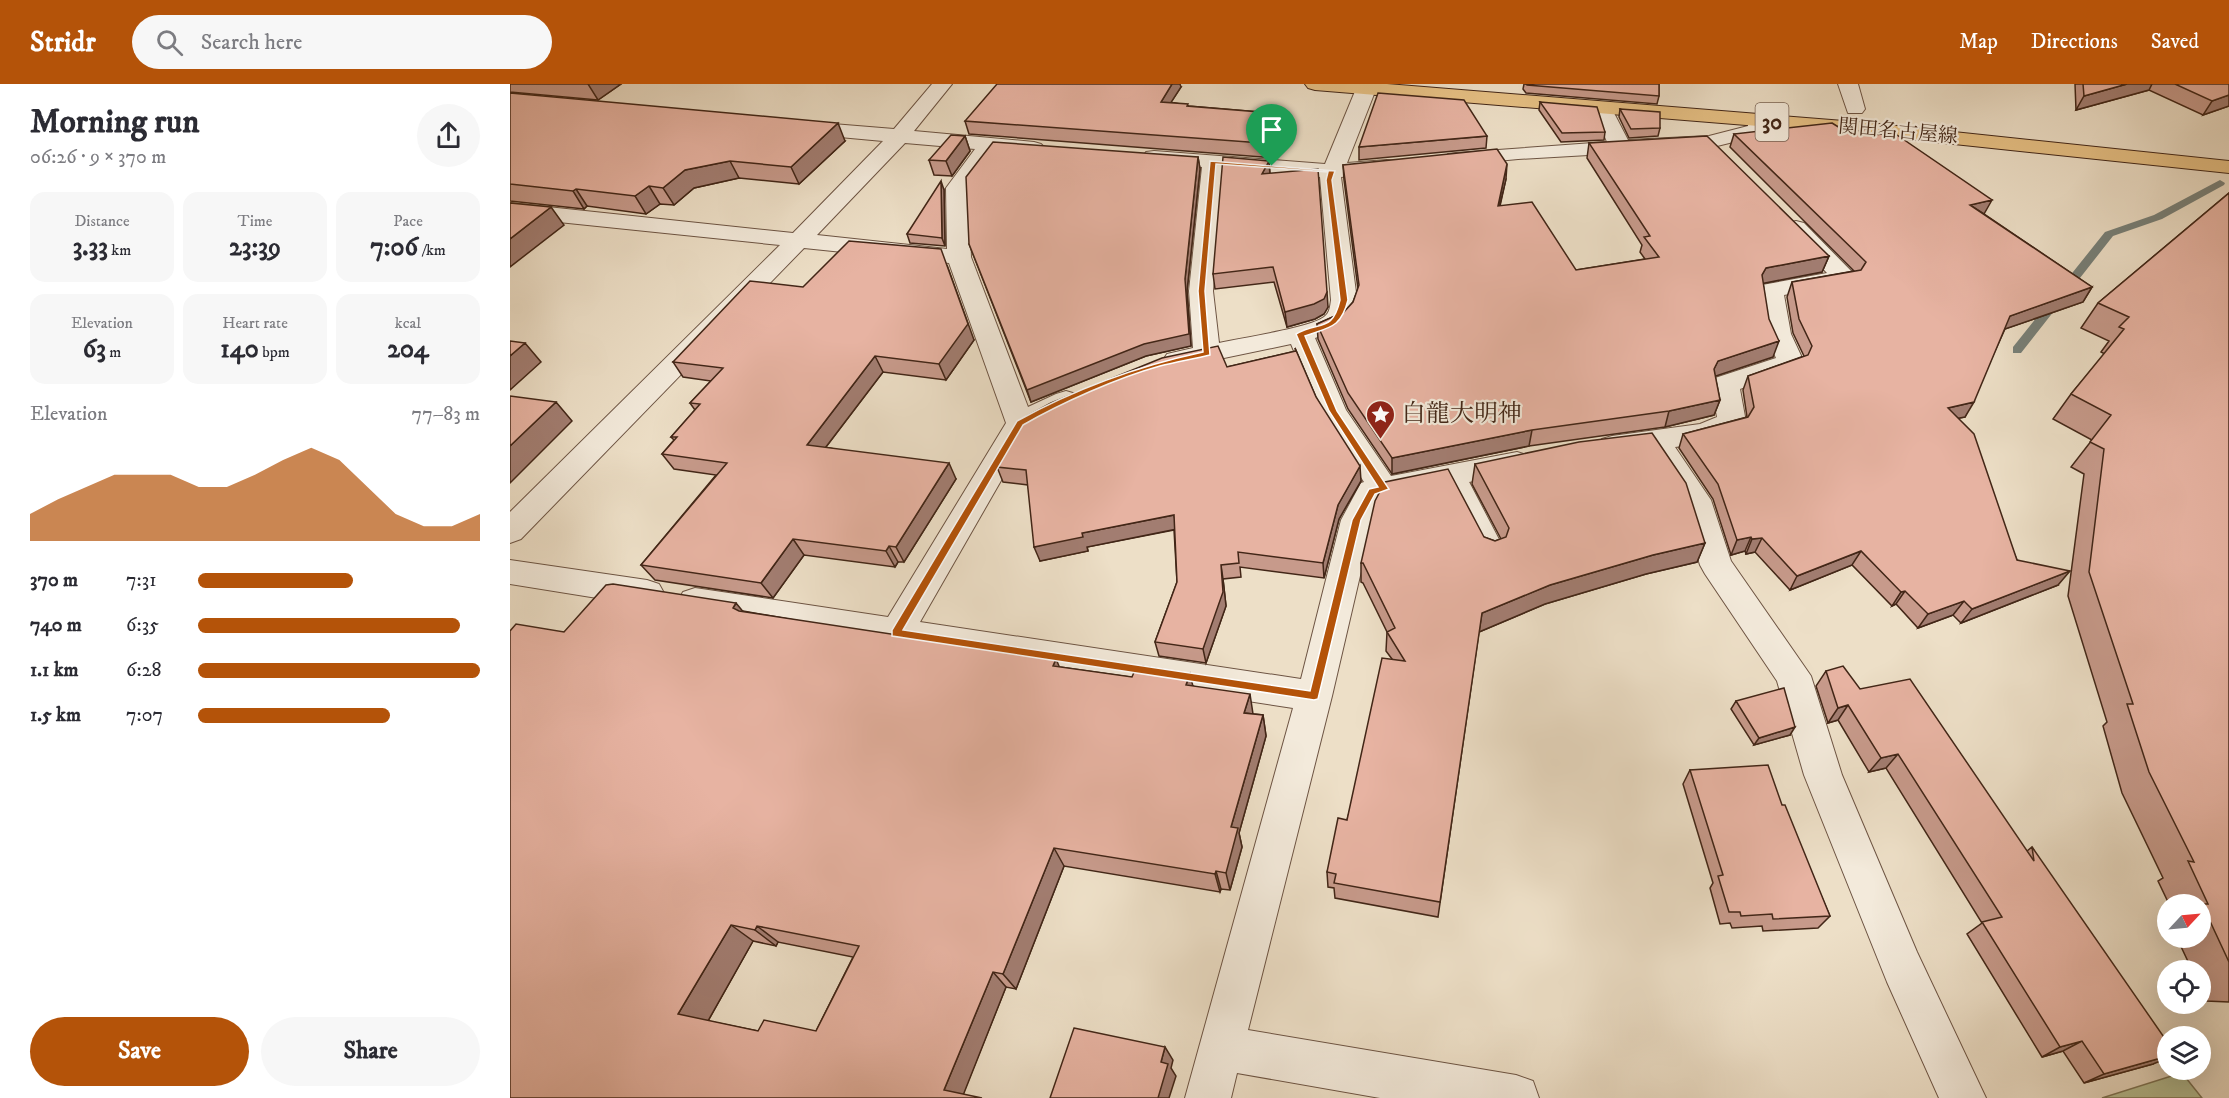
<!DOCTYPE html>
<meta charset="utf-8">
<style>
:root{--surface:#fff;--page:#f7f7f7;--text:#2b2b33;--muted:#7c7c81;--accent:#b45309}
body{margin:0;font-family:"IM FELL DW Pica","Noto Serif JP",serif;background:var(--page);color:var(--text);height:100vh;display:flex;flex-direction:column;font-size:22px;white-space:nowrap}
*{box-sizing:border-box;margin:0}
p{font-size:20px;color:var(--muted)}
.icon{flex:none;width:33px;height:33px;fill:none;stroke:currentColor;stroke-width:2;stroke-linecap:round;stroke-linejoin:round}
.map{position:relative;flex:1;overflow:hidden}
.side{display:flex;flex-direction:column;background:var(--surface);width:510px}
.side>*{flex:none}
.needle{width:39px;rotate:64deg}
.buttons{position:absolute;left:1647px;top:810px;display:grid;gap:12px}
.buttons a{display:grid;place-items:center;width:54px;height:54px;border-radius:50%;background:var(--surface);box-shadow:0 6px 24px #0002;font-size:30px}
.pin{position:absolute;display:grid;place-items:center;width:51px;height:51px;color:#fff;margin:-62px -26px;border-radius:50% 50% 50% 0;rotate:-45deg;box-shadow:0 0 6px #0007}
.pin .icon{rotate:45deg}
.round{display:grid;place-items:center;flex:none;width:63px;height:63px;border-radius:32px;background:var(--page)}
.headline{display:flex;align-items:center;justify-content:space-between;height:102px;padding:0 30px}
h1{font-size:33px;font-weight:700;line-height:45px}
.figures{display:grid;grid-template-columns:repeat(3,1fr);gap:9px;height:102px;padding:6px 30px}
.figures div{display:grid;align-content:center;border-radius:15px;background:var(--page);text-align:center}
.figures b{font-size:26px;font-weight:700}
.figures small{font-size:16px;font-weight:400}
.figures p{font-size:16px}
.chart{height:168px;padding:12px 30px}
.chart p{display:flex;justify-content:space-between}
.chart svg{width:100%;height:108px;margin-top:6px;fill:var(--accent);opacity:.7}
.cta{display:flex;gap:12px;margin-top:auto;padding:12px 30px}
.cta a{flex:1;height:69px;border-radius:36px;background:var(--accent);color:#fff;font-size:24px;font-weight:700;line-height:69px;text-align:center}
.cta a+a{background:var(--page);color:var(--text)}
ul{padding:0 30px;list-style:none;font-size:20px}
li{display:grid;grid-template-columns:96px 72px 1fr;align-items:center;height:45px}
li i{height:15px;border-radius:8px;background:var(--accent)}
header{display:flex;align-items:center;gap:36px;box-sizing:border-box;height:84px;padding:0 30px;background:var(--accent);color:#fff}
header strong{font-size:28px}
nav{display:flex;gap:33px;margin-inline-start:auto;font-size:21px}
.search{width:420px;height:54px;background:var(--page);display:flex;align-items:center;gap:15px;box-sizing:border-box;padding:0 21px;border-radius:33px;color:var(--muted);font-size:22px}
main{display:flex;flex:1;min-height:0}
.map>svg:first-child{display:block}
.green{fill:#b8c296;stroke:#7d7456;stroke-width:1.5}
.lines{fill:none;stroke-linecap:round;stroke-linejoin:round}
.stream{fill:#778079;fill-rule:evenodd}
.service-casing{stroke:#6d5443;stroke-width:2}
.minor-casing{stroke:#6d5443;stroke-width:2}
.primary-casing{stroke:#422617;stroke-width:2}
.service{fill:#f3eadb;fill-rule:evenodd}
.minor{fill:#f3eadb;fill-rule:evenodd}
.primary{fill:#e6c084;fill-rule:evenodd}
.wall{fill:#c79a8b;stroke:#422617;stroke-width:1.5;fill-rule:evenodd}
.shaded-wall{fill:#a27d71;stroke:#422617;stroke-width:1.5}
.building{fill:#e7b3a2;stroke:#422617;stroke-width:1.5;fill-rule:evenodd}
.route{fill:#b45309;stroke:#fff;stroke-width:1.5;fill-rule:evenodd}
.labels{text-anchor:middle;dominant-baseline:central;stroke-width:4.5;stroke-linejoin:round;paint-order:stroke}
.far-street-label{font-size:20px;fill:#422617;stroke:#f3eadb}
.shield{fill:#f3eadb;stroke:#776152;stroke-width:1.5}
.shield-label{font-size:22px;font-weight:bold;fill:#422617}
.poi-label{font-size:24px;fill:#422617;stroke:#f3eadb;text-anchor:start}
</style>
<header>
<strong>Stridr</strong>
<div class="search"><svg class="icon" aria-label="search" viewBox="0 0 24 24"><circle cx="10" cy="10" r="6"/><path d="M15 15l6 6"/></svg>Search here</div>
<nav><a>Map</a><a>Directions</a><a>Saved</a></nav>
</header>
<main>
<section class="side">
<div class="headline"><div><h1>Morning run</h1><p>06:26 · 9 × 370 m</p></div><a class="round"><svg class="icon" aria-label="share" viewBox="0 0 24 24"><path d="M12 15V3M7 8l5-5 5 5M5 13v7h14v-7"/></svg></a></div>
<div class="figures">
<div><p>Distance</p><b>3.33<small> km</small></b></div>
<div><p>Time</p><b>23:39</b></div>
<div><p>Pace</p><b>7:06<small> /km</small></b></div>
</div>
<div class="figures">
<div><p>Elevation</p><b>63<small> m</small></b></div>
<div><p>Heart rate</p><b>140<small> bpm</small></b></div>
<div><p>kcal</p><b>204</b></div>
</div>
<div class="chart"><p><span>Elevation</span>77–83 m</p>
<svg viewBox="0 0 160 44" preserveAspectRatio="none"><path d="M0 44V33L10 27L20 22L30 17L40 17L50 17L60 22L70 22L80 17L90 11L100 6L110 11L120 22L130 33L140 38L150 38L160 33V44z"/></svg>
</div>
<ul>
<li><b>370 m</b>7:31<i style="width:55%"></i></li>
<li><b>740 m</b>6:35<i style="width:93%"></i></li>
<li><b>1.1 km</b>6:28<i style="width:100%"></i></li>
<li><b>1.5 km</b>7:07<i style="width:68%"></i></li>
</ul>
<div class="cta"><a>Save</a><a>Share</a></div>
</section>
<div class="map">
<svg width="1719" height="1014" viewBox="0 0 1719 1014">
<rect width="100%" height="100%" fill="#eddfc7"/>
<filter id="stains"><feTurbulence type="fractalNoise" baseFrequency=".00333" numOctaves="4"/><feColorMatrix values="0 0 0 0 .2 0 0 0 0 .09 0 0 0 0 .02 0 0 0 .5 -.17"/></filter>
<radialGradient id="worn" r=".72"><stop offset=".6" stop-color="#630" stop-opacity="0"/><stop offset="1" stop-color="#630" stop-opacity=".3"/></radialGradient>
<path class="green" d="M1672,989L1692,1014H1592L1671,989Z"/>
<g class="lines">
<path class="stream" d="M1710,96L1715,99L1714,101L1652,135L1603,152L1511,269H1503V263L1595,148L1644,131Z"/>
<defs>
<path id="service" d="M944,384L952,386L956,392L994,465L991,472L982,474L973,472L970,465L932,392L936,386Z"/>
<path id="minor" d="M422,0H442L404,47L524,58L531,60L535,64L531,68L524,70L485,67L458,104L461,173L518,323L546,310L556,307L566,310L570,316L566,322L520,346L410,538L791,595L831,436L851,399L854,398L809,327L781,260L666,284L657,282L653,276L657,270L683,264L679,207L692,83L644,79L636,78L633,73L636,68L644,67L815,80L848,0H868L837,79L877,76L885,77L888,82L885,87L831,93L847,216C840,244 831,246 805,254L836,326L881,392L1007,368L1017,371L1022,378L1017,385L1007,388L873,416L863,436L822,612L738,946L1006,991L1023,997L1029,1014H870L727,989L721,1014H675L783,624L386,563L173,526L168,517L173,508L185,504L378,533L496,339L439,179L294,164L11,455L0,459V428L270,161L0,133V119L283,149L373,57L286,49L279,47L276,43L279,39L286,37L384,45ZM395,59L465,65L436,104L437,165L307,151ZM713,85L810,93L821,216C820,222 820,229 814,233C799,244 731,254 709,259L703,207Z
M1328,0H1348L1355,25L1352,29H1338Z
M1097,27L1104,29L1118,56L1199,52L1238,42V37L1241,33H1255L1259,46L1256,50L1199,64L1008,75L946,81L938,80L935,75L938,70L946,69L1097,58L1087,33L1090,29Z
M1286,137L1294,139L1347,193L1344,198L1335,200L1274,211L1281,250L1294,278L1290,284L1230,305L1236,338C1225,357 1185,360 1165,363L1201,416L1221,477L1301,592L1332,691L1407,868L1476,1014H1429L1377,898L1294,691L1267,597L1195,490L1190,481L1171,418L1137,367L1102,372L1092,369L1087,362L1092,355L1102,352L1190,340L1207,333L1201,300L1205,294L1266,274L1255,250L1249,206L1252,201L1317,189L1274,144L1278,139Z
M0,476L137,496L149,500L154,509L149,518L137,522L0,500Z"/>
<path id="primary" d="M795,0H877L1359,39L1719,77V89L1359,51L805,6L798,4Z"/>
</defs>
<use href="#service" class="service-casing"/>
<use href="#minor" class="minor-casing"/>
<use href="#primary" class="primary-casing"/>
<use href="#service" class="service"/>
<use href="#minor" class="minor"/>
<use href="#primary" class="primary"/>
</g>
<path class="wall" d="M0,0H111L88,16L0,8Z
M1014,0H1149V12L1147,20L1016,9L1013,5Z
M1565,0H1719V22L1693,31L1639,6L1566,26Z
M671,3L661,18L679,22L774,30V37H777L778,51L766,74L459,50L455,37Z
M0,9L335,57L289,100L229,94L184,104L164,121L150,120L136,130L77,122L74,125L0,117Z
M1030,18L1095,48L1094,56L1051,58L1029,26Z
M1110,25L1150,44L1148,52L1119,54L1109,33Z
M1224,50L1474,130L1582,203L1573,218L1495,245L1455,333L1448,334L1507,476L1548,501L1451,539L1443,531L1408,544L1386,520L1382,522L1342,481L1280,506L1245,468L1236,470L1235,467L1221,471L1203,415L1169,364L1173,350L1237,333L1233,306L1238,292L1294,272L1283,249L1277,213L1282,198L1344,187L1220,63Z
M455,52L460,67L442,92L424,91L419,76Z
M977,52L976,64L849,76V63Z
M1079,59L1319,172L1312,188L1253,199L1263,273L1205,292L1210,316L1204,331L1155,343L1019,362L882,390L838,325L808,255L807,240L834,228L843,218L848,205L834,96L833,81L996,95L990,122L1066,186L1135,175L1130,168L1132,161L1077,74Z
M688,73L690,85L677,207L681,262L636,272L521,318L459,160Z
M759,77L760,90L818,223L814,230L805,235L777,243L764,198L705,205L703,190Z
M434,106L435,162L400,159L397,150Z
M1719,109V918L1696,917L1690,905V886H1682L1667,854H1690V820H1659L1648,797L1653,794L1612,709L1593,642L1597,638L1558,512L1574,390L1561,383L1582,356L1543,335L1561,310L1595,270L1591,268L1599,257L1571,244L1588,219Z
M464,256L436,296L373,288L316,363L446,395L394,478H388L385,483L294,471L263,514L145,496L131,481L206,391L164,385L152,370L164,356L161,353L185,326L180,319L201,297L173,293L163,278Z
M785,264L806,313L851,397L829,435L814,494L730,483L731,493L713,495L716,522L696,579L649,572L645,558L667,498L664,446L577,463L578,467L530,477L518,401L493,398L487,383L717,283L786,267Z
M965,380L1195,459L1187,478L1136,490L1035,520L969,548L928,833L825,814L824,804L818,803L817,788L837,736L882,575L876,567L877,548L853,499L851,498V479L974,453L985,457L991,455L962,400Z
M233,527L550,583L683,602L743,630L753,631L756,652L729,749L732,763L720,806L711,805L710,808L554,782L506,905L496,903L453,1010L0,1014L54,548ZM243,857L266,862L268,858L343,873L306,947H248L198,937Z
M1316,587L1350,605L1517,767L1522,763L1643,980L1574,999L1553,967L1532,973L1457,850L1472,839L1376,684L1359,688L1328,636L1318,639L1306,602Z
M1226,617L1280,651L1244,661L1221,625Z
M1180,686L1272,721L1320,832L1308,844L1253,847L1252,842L1222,844L1220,839L1210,840L1200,804L1203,799L1173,700Z"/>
<path class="shaded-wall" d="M78,0H111L88,16Z
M662,0H670L671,3L653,31L651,18Z
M1617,0H1642L1639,6L1566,26L1574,12Z
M1719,11V22L1693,31L1702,17Z
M774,30L775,42L777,37L778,51L766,74L765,60L771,37Z
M328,39L335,57L289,100L281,83Z
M455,52L460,67L442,92L436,77Z
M688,73L690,85L677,207L681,262L636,272L521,318L517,306L675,195Z
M220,77L229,94L184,104L164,121L153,104L175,86Z
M759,77L760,92L752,90Z
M997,80L996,95L986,137L988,122Z
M431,97L434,106L435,162L432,154Z
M139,102L150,120L136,130L125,112Z
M66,105L77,122L74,125L63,107Z
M1482,116L1474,130L1460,121Z
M41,123L54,141L0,183V155Z
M1319,172L1312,188L1250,200L1252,191L1256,184Z
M437,181L464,256L436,296L429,280Z
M1582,203L1573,218L1492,246L1500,232Z
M817,208L818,223L814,230L805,235L777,243L775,228Z
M1269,257L1263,273L1203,293L1204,285L1208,277Z
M15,259L31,278L0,306V272Z
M365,272L373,288L306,376L297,361Z
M1210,316L1204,331L1155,343L1159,327Z
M46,318L62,337L0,399V362Z
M1464,318L1455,333L1429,338L1438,324Z
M1022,346L1019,362L882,390V374Z
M439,379L446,395L394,478L386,463Z
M850,382L851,397L829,435L814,494L813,479L828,421Z
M664,431L667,445L577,463L578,467L530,477L524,463L572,449Z
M1241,453L1235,467L1221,471L1227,456Z
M1252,454L1245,468L1236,470L1242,455Z
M283,455L294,471L263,514L251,499Z
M1195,459L1187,478L1136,490L1035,520L969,548L972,529L1040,501L1143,471Z
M379,462L388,478L385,483L376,467Z
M1351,467L1342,481L1280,506L1287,492Z
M711,481L713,495L716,522L696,579L693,565Z
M1560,487L1548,501L1451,539L1462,525Z
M1395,507L1386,520L1382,522L1391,508Z
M1454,517L1443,531L1408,544L1418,530Z
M226,519L244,541L223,524Z
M546,575L555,596L543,582Z
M680,590L685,611L676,601Z
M740,610L743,630L734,629Z
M1338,621L1328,636L1318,639L1328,624Z
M753,631L756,652L729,749L732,763L720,806L716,789L721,743Z
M1285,643L1280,651L1244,661L1249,654Z
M1388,670L1376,684L1359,688L1371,674Z
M544,764L554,782L506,905L493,890Z
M706,787L711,805L710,808L705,790Z
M221,841L243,857L194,944L168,930Z
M247,842L268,858L266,862L245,846Z
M483,888L496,903L452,1014L434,1006Z
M1572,957L1553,967L1532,973L1550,963Z
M655,963L663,976L661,984L666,992L659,1014H648L651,978Z
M1658,972V974L1643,980L1574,999L1594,990Z"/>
<path class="building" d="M487,0H662L651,18L678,20L677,22L774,30L771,37H777L765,60L455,37Z
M1016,0H1149V12L1017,1Z
M1573,0H1617L1574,12Z
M1665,0H1719V11L1702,17Z
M0,9L55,14L328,39L281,83L220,77L175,86L153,104L139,102L125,112L66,105L63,107L0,100Z
M868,9L954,16L977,52L849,63Z
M1030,18L1087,23L1095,48L1052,49Z
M1110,25L1150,28V44L1121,45Z
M1322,39L1338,49L1356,45L1363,51L1384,49L1482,116L1460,121L1582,203L1500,232L1464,318L1438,324L1464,350L1507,476L1560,487L1462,525L1454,517L1418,530L1395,507L1391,508L1351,467L1287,492L1252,454L1242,455L1241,453L1227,456L1208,400L1173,350L1238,333L1244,323L1238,292L1298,271L1302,262L1289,235L1282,198L1351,186L1356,178L1224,50Z
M441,51L455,52L436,77L419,76Z
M1197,52L1319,172L1256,184L1252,191L1259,235L1269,257L1208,277L1204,285L1210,316L1159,327L1022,346L882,374L838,309L807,240L834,228L843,218L849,201L833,81L987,65L997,80L988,122L1022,118L1066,186L1149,173L1134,153L1140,152L1079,59Z
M483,58L688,73L675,195L679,250L634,260L517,306L459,160L456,93Z
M713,73L759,77L752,90L808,85L817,208L814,215L804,220L775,228L763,183L703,190Z
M431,97L432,154L397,150Z
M1719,109V878L1692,820H1698L1678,777L1684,778L1639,688L1617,620H1623L1579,488L1594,365L1580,358L1601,331L1561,310L1614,245L1609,243L1619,233L1588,219Z
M0,119L41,123L0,155Z
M339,157L431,165L458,240L429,280L365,272L297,361L439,379L386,463L379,462L376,467L283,455L251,499L131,481L217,379L152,370L167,353H161L190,320L180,319L213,284L163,278L240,197L293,203Z
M0,257L15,259L0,272Z
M708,262L717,283L786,267L785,264L806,313L850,382L828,421L813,479L728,468L729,479L711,481L713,508L693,565L645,558L667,498L664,431L572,449L573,453L524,463L516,386L487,383L517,332L541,319L652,274Z
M0,312L46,318L0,362Z
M1142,349L1176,399L1195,459L1143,471L1040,501L972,529L930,818L824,799L826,790L817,788L828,734L837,736L872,574L895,577L877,548L885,544L853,479H851L865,417L875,398L938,385L974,453L985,457L996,453L999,444L965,380L1069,358Z
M103,500L226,519L223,524L229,527L546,575L543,582L622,593L625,586L629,587L631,582L680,590L676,601L740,610L734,629L753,631L721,743L728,744L716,789L706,787L705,790L544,764L493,890L483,888L434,1006L472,1014H0V547L6,540L54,548L96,501ZM221,841L245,846L247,842L349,862L306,947L254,936L248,947L168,930Z
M1333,582L1350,605L1400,595L1524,777L1522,763L1658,959V972L1594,990L1572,957L1550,963L1472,838L1492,833L1388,670L1371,674L1338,621L1328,624L1316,587Z
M1274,604L1285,643L1249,654L1226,617Z
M1258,681L1272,721H1275L1320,832L1263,835L1262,830L1231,832L1230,828H1219L1208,792L1213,791L1180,686Z
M564,944L655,963L651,978L658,980L648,1014H540Z"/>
<path class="route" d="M700,77L825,87L822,96L838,216C831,244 820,243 795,252L827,327L879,405L865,410L851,436L808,615L804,616L382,552V546L507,337C565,305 628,282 693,268L688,207ZM706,80L818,88L816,96L830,216C822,250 809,236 786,250L819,327L868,403L859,405L842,436L800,607L393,546L513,341C551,319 607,294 650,282C666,278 683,275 700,271L695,207Z"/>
<defs>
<symbol id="sight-pin" viewBox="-11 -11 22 30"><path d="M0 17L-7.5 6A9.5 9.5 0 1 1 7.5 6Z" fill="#8f2418" stroke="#f3eadb"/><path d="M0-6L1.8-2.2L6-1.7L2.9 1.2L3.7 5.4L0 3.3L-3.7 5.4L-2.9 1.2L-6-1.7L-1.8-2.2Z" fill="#fff"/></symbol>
</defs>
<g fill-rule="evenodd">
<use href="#sight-pin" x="854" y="314" width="33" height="45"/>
</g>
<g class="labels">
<g class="far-street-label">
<text transform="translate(1388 48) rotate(5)">関田名古屋線</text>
</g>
<rect class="shield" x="1245.5" y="19" width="33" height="38" rx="4.5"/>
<g class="shield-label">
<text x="1262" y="38">30</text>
</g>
<g class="poi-label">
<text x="892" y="330">白龍大明神</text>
</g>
</g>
<rect width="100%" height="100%" filter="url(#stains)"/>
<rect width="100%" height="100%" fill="url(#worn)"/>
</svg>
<div class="buttons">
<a><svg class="needle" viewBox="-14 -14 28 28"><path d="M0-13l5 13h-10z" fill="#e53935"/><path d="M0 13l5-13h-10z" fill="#7c7c81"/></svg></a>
<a><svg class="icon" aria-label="locate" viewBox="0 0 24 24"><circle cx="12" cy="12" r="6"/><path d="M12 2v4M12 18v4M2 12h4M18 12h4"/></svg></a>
<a><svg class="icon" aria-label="layers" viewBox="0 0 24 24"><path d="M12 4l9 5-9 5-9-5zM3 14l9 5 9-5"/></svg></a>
</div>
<div class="pin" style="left:762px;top:82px;background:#1e9e55"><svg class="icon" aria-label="arrive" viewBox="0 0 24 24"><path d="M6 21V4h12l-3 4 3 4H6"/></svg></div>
</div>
</main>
